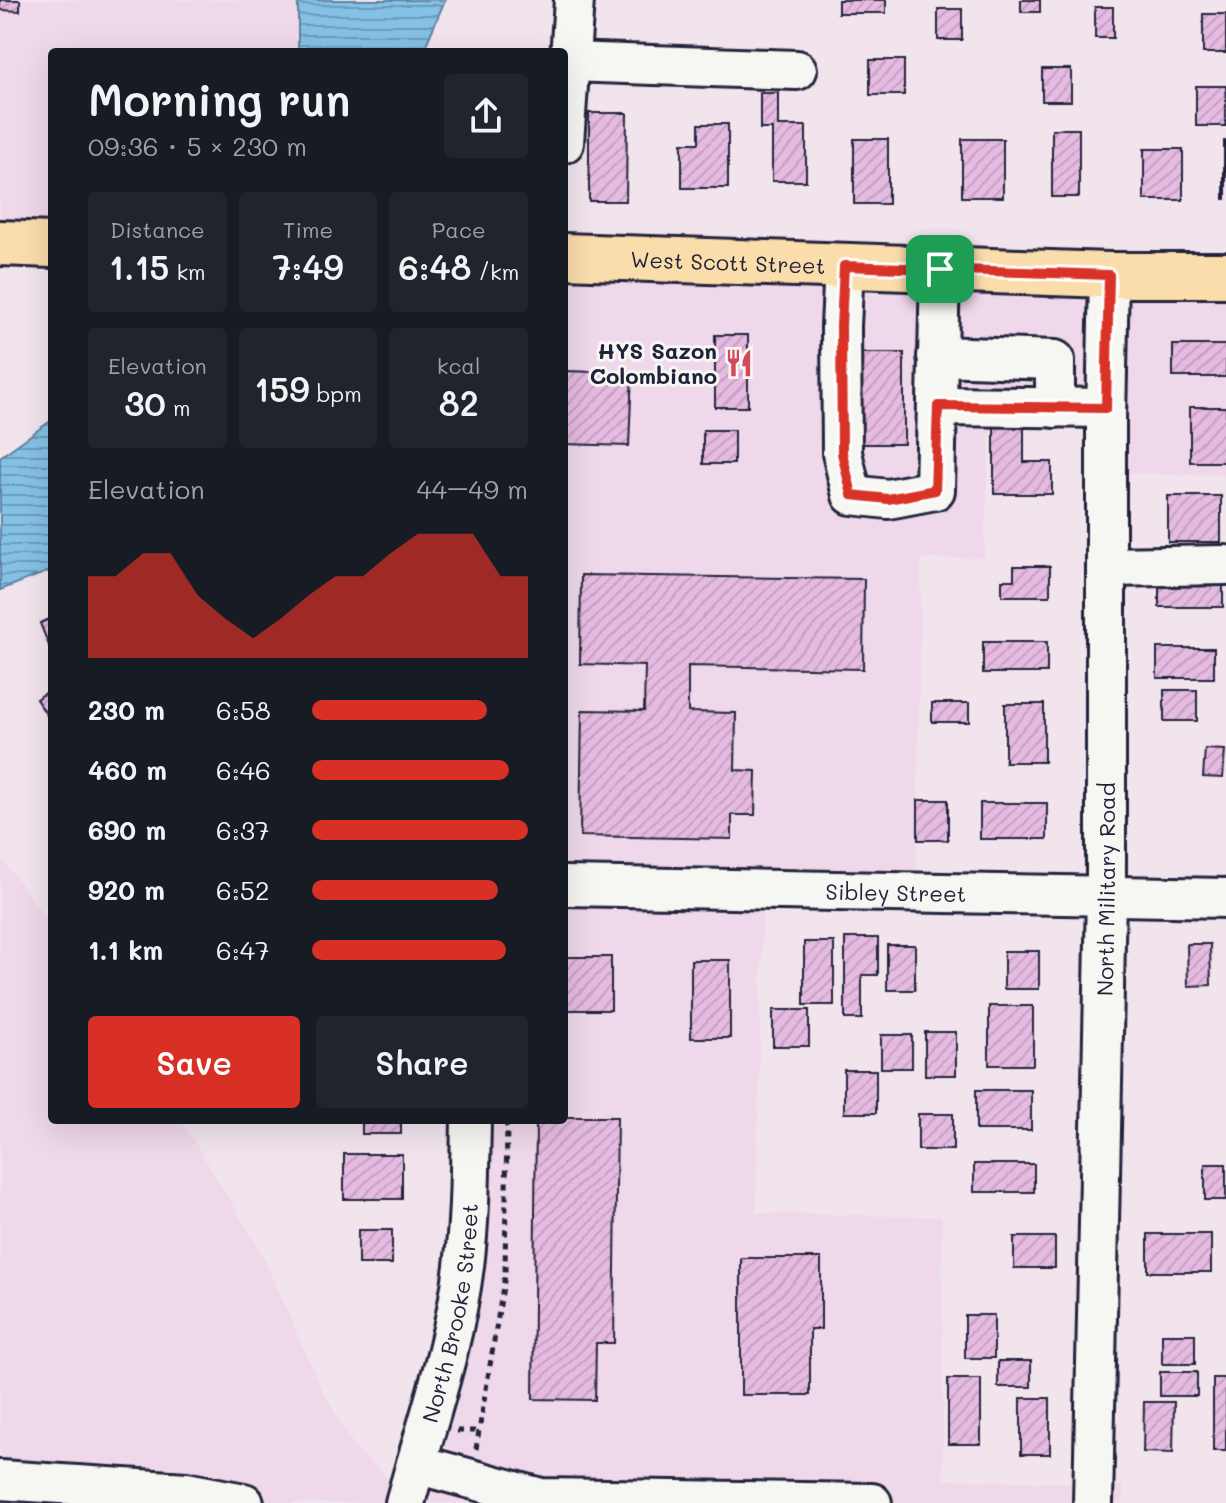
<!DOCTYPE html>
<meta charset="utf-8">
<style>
:root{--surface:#171b24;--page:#20242c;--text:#f1f3f6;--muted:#9ea1a6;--accent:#d93025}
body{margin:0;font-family:Mali,sans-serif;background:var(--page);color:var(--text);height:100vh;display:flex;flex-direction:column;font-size:30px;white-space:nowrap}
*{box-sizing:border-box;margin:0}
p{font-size:26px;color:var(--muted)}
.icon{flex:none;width:44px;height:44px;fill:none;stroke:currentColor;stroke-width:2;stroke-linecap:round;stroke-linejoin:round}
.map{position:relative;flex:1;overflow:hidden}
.details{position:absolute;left:48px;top:48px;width:520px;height:1076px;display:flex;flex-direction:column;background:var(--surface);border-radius:8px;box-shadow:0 8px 32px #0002}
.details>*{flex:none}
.pin{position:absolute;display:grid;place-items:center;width:68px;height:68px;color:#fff;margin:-34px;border-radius:16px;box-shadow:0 4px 12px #0006}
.round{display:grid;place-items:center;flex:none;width:84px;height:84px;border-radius:8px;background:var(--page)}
.overview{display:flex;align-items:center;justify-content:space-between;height:136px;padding:0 40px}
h1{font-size:44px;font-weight:600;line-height:60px}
.stats{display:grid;grid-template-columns:repeat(3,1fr);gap:12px;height:136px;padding:8px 40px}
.stats div{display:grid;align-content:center;border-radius:8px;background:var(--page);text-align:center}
.stats b{font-size:34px;font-weight:600}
.stats small{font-size:22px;font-weight:400}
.stats p{font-size:22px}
.chart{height:224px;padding:16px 40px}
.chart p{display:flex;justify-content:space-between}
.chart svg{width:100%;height:144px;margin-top:8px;fill:var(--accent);opacity:.7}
.cta{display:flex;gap:16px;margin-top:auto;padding:16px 40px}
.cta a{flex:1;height:92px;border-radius:8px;background:var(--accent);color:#fff;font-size:32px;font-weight:600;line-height:92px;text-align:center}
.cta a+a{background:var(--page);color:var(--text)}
ul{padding:0 40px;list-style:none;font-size:26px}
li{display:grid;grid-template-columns:128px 96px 1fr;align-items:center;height:60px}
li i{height:20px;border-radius:10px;background:var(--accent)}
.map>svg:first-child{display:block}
.built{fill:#eed8e9}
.water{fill:url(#water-rules);stroke:#5d81a1;stroke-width:2}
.building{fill:url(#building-hatch);stroke:#22223b;stroke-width:2}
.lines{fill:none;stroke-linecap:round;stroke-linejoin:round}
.minor-casing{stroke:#22223b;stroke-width:44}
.major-casing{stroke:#22223b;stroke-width:50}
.path{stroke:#22223b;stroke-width:5;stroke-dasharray:6 6;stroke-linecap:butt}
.minor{stroke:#f6f6f2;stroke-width:38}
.major{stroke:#fbdcab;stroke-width:44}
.route-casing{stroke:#fff;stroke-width:16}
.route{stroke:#d93025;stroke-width:10}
.labels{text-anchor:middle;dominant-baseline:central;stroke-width:6;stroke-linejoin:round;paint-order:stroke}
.street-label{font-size:22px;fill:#22223b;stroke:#f6f6f2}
.poi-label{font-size:22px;font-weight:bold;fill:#22223b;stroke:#f6f6f2;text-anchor:end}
</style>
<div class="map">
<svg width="1226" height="1503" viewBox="0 0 1226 1503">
<defs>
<pattern id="water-rules" width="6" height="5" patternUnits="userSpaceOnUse" patternTransform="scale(2)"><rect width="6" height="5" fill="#85c1e5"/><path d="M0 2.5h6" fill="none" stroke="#6c9cbb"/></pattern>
<pattern id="building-hatch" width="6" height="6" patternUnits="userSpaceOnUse" patternTransform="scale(2)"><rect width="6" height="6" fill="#e6bbe1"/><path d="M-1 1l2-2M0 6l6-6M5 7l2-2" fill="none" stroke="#c5a0c2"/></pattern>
</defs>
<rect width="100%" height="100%" fill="#f1e4ed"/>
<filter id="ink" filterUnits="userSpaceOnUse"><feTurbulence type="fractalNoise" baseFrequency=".0125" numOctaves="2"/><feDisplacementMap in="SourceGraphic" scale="16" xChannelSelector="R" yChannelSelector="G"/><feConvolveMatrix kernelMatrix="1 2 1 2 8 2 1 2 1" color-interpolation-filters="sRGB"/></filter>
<g filter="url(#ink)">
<path class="built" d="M0,0H298V52H52V245L0,243Z
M564,256L1226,275V475L1108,473L1106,420L990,419L984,558L921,559L916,891L763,889L756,1213L942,1217L943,1479L1123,1485V1503H0V857L52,927V1120H181L259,1248L320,1386L354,1447L407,1495L471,1120H564Z"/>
<path class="water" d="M298,0H445L423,52H298Z
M52,420V570L0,590V457Z"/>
<path class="building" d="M0,0H20V11L0,10Z
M838,0H886V13H838Z
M1021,0H1040V12H1021Z
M1095,7H1113V38H1095Z
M938,9H962V40H938Z
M1203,14H1226V53H1203Z
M870,60H904V95H870Z
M1042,69H1071V101H1042Z
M1196,86H1226V126H1196Z
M760,93H778V126H806V181H772V129H760Z
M589,113H627L626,201H589Z
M699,124H728V188H682V143H699Z
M1052,129H1079V197H1052Z
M854,139H888V204H854Z
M962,139H1003V197H962Z
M1224,141H1226V199H1224Z
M1144,149H1183V200H1144Z
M715,335H748V407H715Z
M1173,345H1226V377H1173Z
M851,353H904V444H851Z
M564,371L632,373L629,446L564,444Z
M1190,407H1226V462H1190Z
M994,422H1024V462H1052V494H994Z
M703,430H734V464H703Z
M1168,496H1221V542H1168Z
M1014,566H1050V596H1002V580H1014Z
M581,575L864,579L863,669L688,666V712L736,713L735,770L756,771L755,815H732V839L580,836L582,710L644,711L645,666L580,664Z
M1159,575H1223V607H1159Z
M52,618V647L50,648L40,623Z
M983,642H1047V673H983Z
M1157,648H1214V678H1157Z
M52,689V716L49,718L36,699Z
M1164,690H1197V721H1164Z
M932,703H969V722H932Z
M1005,704H1044V762H1005Z
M1205,749L1225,750L1223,778L1203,777Z
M918,800H948V840H918Z
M980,803H1047V839H980Z
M845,938H878V975H862V1019H845Z
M804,942H834V1005H804Z
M1187,944H1210L1211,985L1188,986Z
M887,945H915V990H887Z
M1004,951H1039V989H1004Z
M564,957H611V1010H564Z
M691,960H730V1038H691Z
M989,1006H1033V1065H989Z
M773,1010H809V1046H773Z
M925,1032H956V1075H925Z
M881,1035H912V1068H881Z
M844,1070H876V1113H844Z
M976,1090H1031V1130H976Z
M918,1114H953V1150H918Z
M564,1117H617L614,1343H596L595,1400L533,1399L536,1120H564Z
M362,1120H401V1134H362Z
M344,1154H402V1199H344Z
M974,1164H1034V1192H974Z
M1205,1164H1226V1200H1205Z
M358,1230H392V1264H358Z
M1148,1234H1211V1272H1148Z
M1014,1237H1055V1268H1014Z
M741,1258H821V1329H810V1395H741Z
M965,1315H994V1358H965Z
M1162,1334H1195V1364H1162Z
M998,1361H1031V1387H998Z
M1160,1372H1197V1396H1160Z
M1213,1378H1226V1451H1213Z
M948,1379H981V1444H948Z
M1021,1398H1050V1454H1021Z
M1144,1402H1174L1173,1453L1143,1452Z"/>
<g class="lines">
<defs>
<g id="minor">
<path d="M569,62L797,70"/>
<path d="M564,143L574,0"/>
<path d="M844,266L841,326L842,453L852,495L888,499L935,490L940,269"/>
<path d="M937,356L1055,360V408"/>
<path d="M938,406L1106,408"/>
<path d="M1107,567L1226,565"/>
<path id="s1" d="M564,886L1226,898"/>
<path d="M416,1464L541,1498L872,1503"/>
<path d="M0,1480L186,1492L244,1503"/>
<path id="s2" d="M405,1503C426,1425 454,1347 464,1266C470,1218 470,1169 471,1120"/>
<path id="s3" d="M1093,1503L1106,895V420L1109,275"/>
</g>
<g id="major">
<path d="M0,243L52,245"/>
<path id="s4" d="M564,256L1109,275H1226"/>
</g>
</defs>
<use href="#minor" class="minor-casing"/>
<use href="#major" class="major-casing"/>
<path class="path" d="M457,1431H480
M476,1449L505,1275L507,1120"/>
<use href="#minor" class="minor"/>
<use href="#major" class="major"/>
</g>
</g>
<g class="lines" filter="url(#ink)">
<defs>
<path id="route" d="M844,266L1109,275L1106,408L938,406L935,490L888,499L852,495L842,453L841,326Z"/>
</defs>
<use href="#route" class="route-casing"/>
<use href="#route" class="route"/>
</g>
<defs>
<symbol id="restaurant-bare" viewBox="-9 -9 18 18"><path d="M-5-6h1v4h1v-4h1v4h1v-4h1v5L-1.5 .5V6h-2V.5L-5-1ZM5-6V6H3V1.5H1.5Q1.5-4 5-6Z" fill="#d1495b" stroke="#f6f6f2" stroke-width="2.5" paint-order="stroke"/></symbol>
</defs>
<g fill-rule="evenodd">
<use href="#restaurant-bare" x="719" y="343" width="40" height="40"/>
</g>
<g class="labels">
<g class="street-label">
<text stroke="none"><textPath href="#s4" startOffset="164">West Scott Street</textPath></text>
<text stroke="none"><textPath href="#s3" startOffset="614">North Military Road</textPath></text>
<text stroke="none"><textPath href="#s1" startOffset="332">Sibley Street</textPath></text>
<text stroke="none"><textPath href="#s2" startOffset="196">North Brooke Street</textPath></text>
</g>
<g class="poi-label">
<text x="717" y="350">HYS Sazon<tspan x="717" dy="25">Colombiano</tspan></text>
</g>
</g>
</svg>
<div class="pin" style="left:940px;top:269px;background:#1e9e55"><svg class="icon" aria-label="arrive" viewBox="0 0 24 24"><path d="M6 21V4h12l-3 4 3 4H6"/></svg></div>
<section class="details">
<div class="overview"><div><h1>Morning run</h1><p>09:36 · 5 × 230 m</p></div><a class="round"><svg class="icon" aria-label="share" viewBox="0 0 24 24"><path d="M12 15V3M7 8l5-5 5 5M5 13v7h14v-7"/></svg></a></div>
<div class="stats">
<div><p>Distance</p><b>1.15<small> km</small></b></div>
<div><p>Time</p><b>7:49</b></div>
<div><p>Pace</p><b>6:48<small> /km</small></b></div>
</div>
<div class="stats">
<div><p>Elevation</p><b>30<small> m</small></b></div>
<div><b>159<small> bpm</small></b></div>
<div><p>kcal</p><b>82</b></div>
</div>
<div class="chart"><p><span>Elevation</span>44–49 m</p>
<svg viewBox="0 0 160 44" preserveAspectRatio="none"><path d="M0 44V19L10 19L20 12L30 12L40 25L50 32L60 38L70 32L80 25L90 19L100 19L110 12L120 6L130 6L140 6L150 19L160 19V44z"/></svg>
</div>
<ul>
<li><b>230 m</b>6:58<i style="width:81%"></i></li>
<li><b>460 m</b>6:46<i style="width:91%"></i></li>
<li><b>690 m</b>6:37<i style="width:100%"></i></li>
<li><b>920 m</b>6:52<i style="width:86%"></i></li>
<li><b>1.1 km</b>6:47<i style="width:90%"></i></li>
</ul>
<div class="cta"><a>Save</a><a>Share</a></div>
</section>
</div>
